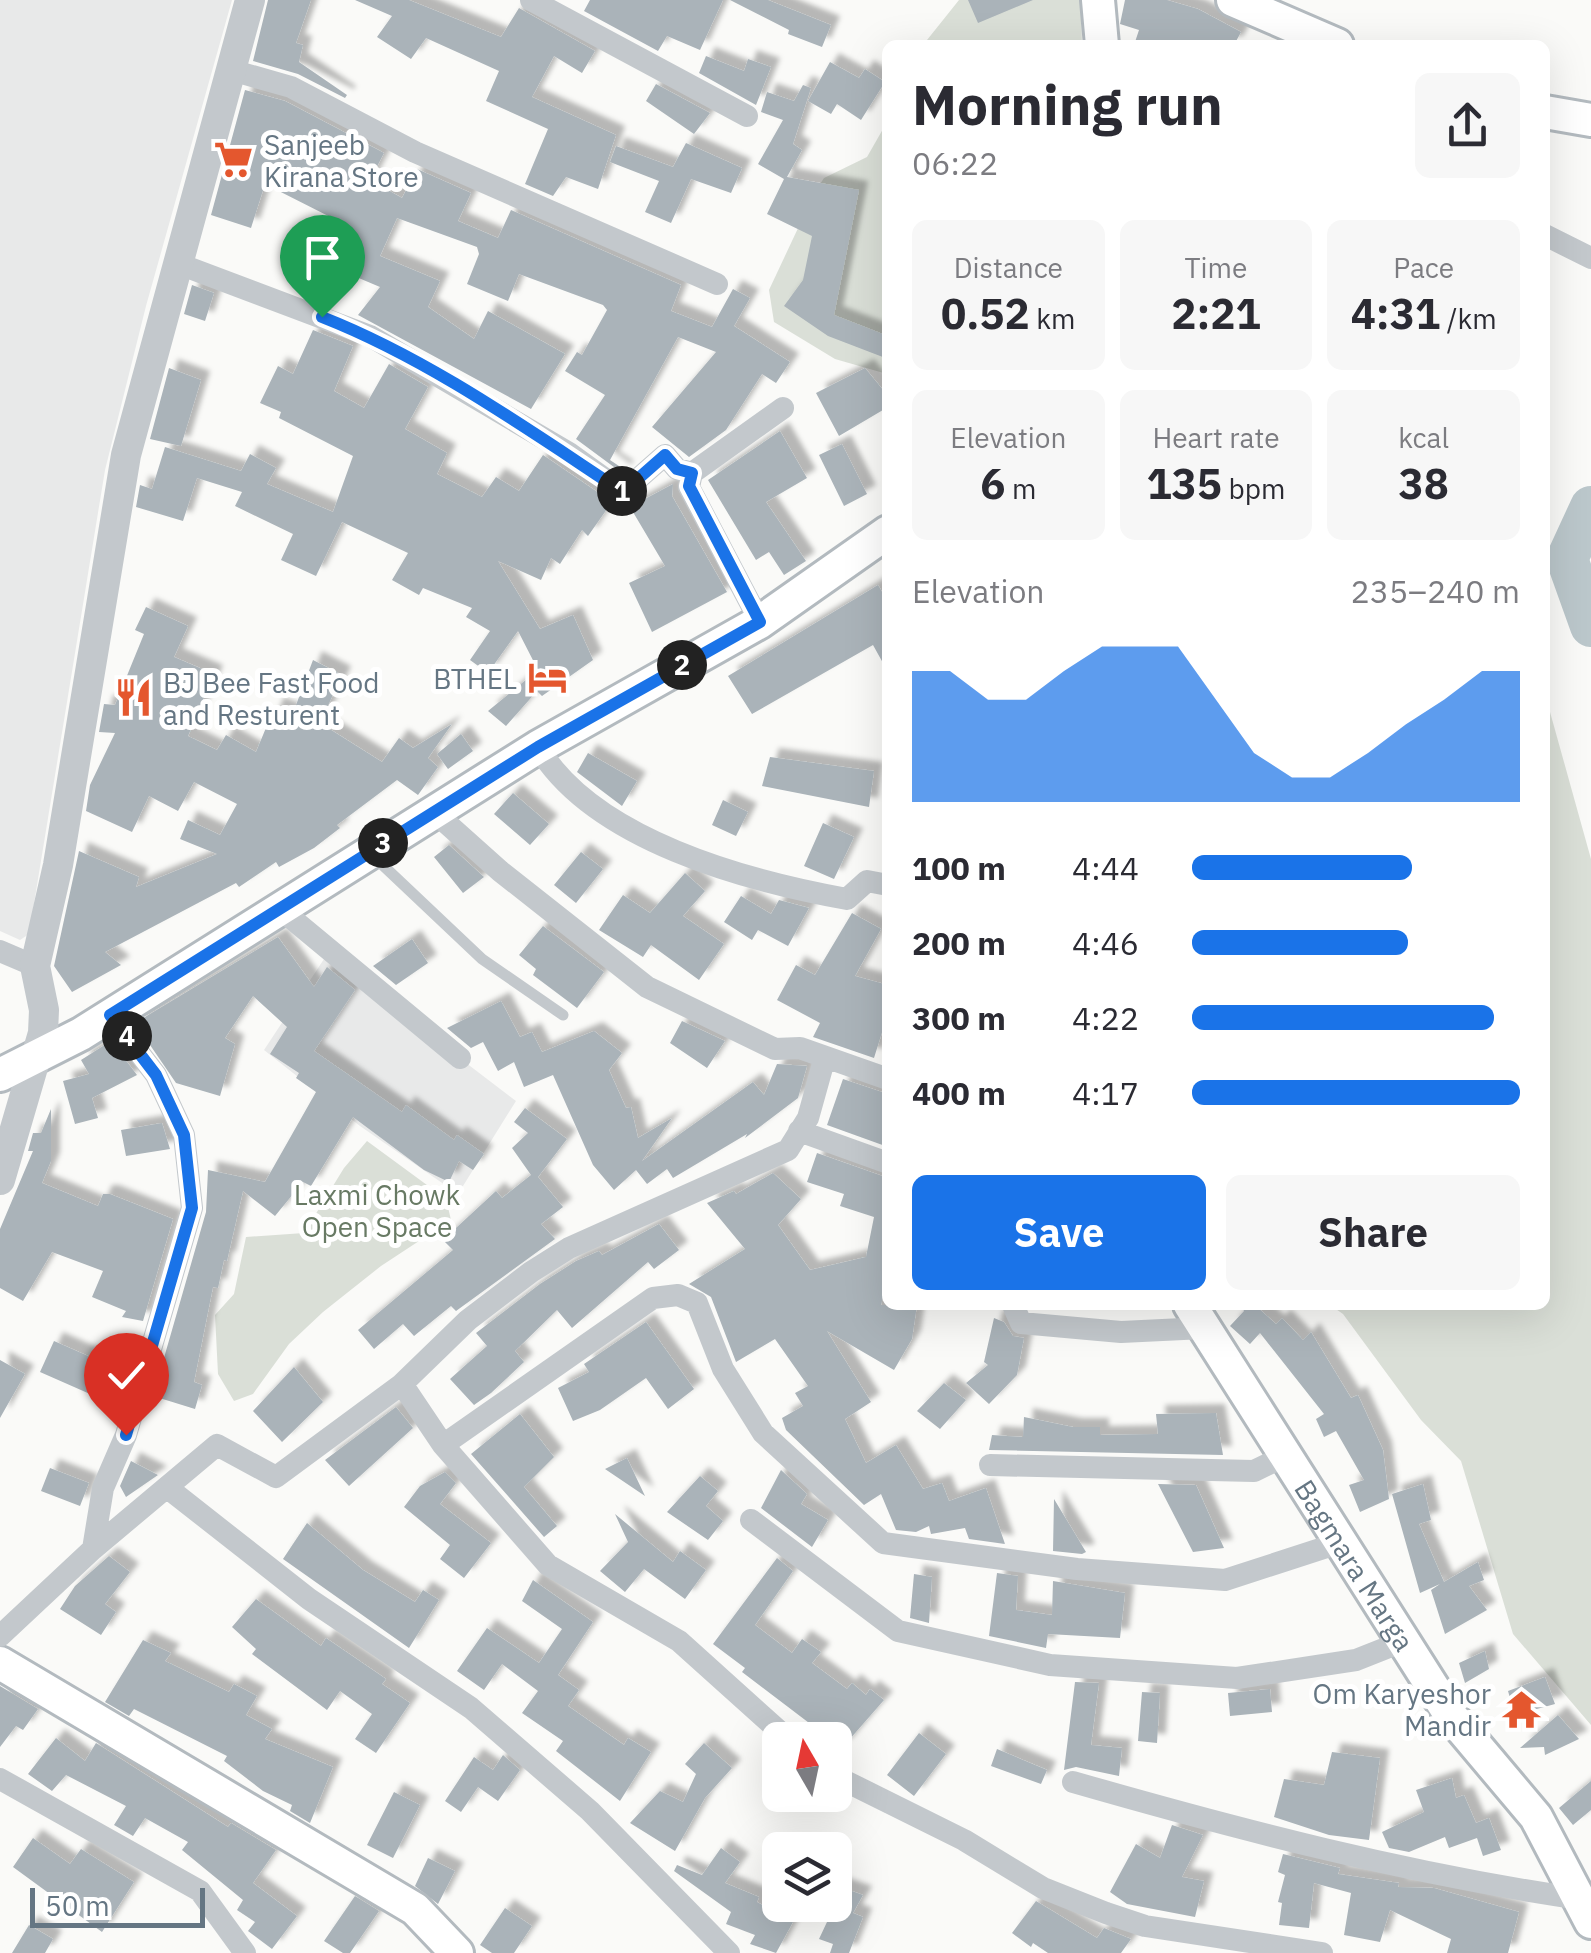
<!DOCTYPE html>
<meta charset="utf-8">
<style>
:root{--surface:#fff;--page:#f7f7f7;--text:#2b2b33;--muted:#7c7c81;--accent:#1a73e8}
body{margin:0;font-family:"IBM Plex Sans",sans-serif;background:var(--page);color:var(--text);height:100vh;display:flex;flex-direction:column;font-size:38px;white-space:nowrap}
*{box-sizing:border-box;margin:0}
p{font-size:32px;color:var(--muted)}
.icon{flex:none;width:55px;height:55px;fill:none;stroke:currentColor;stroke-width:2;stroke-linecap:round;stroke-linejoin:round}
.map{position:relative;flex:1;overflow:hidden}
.drawer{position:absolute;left:882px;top:40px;width:668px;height:1270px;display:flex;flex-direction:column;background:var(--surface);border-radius:15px;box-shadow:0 10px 40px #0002}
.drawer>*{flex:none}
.needle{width:65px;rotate:351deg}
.tools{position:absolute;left:762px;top:1722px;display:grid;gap:20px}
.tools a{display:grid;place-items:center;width:90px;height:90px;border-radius:15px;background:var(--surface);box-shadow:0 10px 40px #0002;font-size:50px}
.scale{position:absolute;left:30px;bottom:25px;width:175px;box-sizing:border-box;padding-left:10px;border:5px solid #657683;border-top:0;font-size:28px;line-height:35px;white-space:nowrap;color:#657683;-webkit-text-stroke:8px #fff;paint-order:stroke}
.pin{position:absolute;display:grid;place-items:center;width:85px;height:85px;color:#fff;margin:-102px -42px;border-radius:50% 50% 50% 0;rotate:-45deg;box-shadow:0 0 10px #0007}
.pin .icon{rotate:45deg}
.km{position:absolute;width:50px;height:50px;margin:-25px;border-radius:50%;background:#222;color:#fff;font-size:28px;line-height:50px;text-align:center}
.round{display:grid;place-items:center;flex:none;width:105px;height:105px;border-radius:15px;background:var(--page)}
.summary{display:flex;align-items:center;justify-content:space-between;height:170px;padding:0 30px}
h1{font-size:55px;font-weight:700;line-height:75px}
.metrics{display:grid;grid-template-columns:repeat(3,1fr);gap:15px;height:170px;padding:10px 30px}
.metrics div{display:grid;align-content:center;border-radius:15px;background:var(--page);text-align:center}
.metrics b{font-size:42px;font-weight:700}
.metrics small{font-size:28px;font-weight:400}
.metrics p{font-size:28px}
.chart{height:280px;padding:20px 30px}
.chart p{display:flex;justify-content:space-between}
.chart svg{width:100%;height:180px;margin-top:10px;fill:var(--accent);opacity:.7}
.primary-button{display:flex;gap:20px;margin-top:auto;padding:20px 30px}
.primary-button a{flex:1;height:115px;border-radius:15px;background:var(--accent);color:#fff;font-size:40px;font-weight:700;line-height:115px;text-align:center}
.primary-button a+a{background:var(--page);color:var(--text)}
ul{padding:0 30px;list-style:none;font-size:32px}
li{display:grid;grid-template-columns:160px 120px 1fr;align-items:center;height:75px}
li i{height:25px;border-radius:12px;background:var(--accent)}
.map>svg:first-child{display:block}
.built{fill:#e8e9e9}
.green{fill:#dadfd7}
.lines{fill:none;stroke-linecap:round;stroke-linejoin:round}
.river{stroke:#bbc7cb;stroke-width:42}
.building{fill:#aab3b9;filter:url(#shadow)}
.secondary-casing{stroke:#b3babf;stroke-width:38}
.service{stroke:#c3c8cc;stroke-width:11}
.minor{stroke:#c3c8cc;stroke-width:22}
.tertiary{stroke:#c3c8cc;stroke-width:30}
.secondary{stroke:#fff;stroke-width:32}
.route-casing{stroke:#fff;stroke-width:20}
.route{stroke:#1a73e8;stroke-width:12}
.labels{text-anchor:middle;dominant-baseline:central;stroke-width:10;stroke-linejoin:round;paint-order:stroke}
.poi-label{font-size:28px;fill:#657683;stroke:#fff;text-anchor:start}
.park-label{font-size:28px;fill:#687a64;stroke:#fff}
.street-label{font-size:28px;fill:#657683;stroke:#fff}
</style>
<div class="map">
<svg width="1591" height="1953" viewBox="0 0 1591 1953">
<defs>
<filter id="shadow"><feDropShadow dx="9" dy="-9" stdDeviation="2.5" flood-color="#0004"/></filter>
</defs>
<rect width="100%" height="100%" fill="#fafaf8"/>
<path class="built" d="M0,0H232L146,306L105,470L29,934L20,940L0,931Z
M326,956L516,1101L458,1194L360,1126L264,1050Z"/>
<path class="green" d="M959,0H1081L1082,45H923Z
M887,122V374L835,359L774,322L769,290L815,192L824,178L867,157Z
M1545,694L1591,859V1725L1513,1634L1461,1461L1421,1420L1343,1314L1330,1305H1545Z
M367,1141L446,1199L451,1220L381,1266L323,1312L289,1344L253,1394L234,1401L218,1374L215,1315L234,1294L246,1237L304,1233L344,1168Z"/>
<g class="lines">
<path class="river" d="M1591,507L1567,559L1591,626"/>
</g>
<path class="building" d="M268,0H311L296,43L303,45L299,62L347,95L345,98L298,74L253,61Z
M355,0H409L501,37L519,8L595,51L582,73L554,56L532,97L616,135L598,189L566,177L553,196L525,184L548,129L486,101L499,71L426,38L411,59L377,37L392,16Z
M590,0H723L700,50L667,36L658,51L584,11Z
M730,0H768L831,25L822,47L788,34L789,30Z
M968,0H1033L978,23Z
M1125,0H1167L1198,9L1241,32L1234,45H1134L1139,30L1120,24Z
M706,56L744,71L748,59L771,67L756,105L699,73Z
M830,62L859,78L865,69L885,82L861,120L837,104L831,114L808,101Z
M656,84L710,113L694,134L646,101Z
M803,85L811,88L793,144L802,150L787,177L859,190L834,315L888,336V359L828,336L784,306L803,280L812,236L767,214L784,179L758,164L783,120L761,112L767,92L794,101Z
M245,90L285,101L384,153L370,180L402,198L417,169L471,193L458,221L498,238L511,210L681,285L671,311L712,327L733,289L750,298L734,326L790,362L776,383L762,374L726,430L689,457L652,427L716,352L678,337L610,460L625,470L622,473L576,439L605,395L565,371L577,352L582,355L607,310L603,305L519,274L508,301L467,284L479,254L477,247L397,218L380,256L440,281L428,307L474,339L488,311L565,354L531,409L358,315L380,287L335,268L352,228L265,184L251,228L211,215Z
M686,143L742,168L731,193L691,179L671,223L645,212L659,181L610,162L616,146L673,167Z
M192,285L214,293L205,321L184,314Z
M313,330L353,346L334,391L364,408L389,364L428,387L405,429L447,453L437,474L482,497L496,477L519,491L543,455L612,502L588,536L582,530L560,564L551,558L541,580L498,561L540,629L573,615L593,660L542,696L537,691L506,726L488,711L538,670L518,631L488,673L470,660L490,631L466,617L472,608L423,588L419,595L392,580L408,553L342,522L316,576L281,560L293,534L235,506L242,492L197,478L183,521L136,507L140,485L152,489L165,447L241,471L250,454L276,468L267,484L333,512L353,456L279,418L281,412L260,403L278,366L293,374Z
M169,368L201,380L181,446L150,439Z
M865,368L888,396V407L839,436L816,393Z
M780,431L807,478L766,502L806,561L784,575L769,552L756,560L708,480Z
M842,444L867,494L844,506L819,455Z
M673,484L672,496L727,592L652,632L629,583L665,566L630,507Z
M878,585L888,602V672L873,645L752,714L728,676Z
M146,607L188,626L174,657L214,674L188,736L217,750L226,735L256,752L275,706L293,713L313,660L342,675L320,723L382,762L399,738L413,748L452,724L428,758L438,767L418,795L397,780L337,825L340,828L314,848L279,867L276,862L239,887L236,883L105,952L121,965L72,992L54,966L79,851L139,877L136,887L217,854L180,839L188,820L220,835L237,804L194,782L178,811L149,796L132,832L86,811L90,785L115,733L99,732L104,704L115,705L144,634L135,630Z
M461,734L473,751L448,769L437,754Z
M588,753L637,781L622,806L577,772Z
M770,757L874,771L869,807L762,786Z
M513,793L549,824L530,845L494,814Z
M723,800L748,812L736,836L712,825Z
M823,823L854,837L834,879L804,866Z
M449,845L484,877L463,893L434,857Z
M581,852L603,869L576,903L554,885Z
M685,873L705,891L683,916L724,944L699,980L651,945L643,957L599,930L623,895L650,913Z
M741,896L771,914L779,900L809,908L788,946L758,930L752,940L724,922Z
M852,913L881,929L855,976L888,985V1013L874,1058L813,1037L820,1023L777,1000L796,965L815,975Z
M543,926L604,972L577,1008L533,975L536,969L519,955Z
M278,937L314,987L327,967L355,990L314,1051L402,1112L406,1105L454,1140L457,1135L484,1154L473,1170L459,1161L449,1182L424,1170L353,1117L311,1186L303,1182L275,1216L243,1191L227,1261L224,1260L218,1288L213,1287L194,1382L202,1385L195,1409L153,1396L206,1212L208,1170L265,1182L316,1092L296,1078L299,1073L270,1054L287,1027L253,996L225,1038L235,1044L220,1096L176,1083L135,1023Z
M412,939L428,963L396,985L373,966Z
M501,1001L520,1037L532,1032L542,1052L594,1031L622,1053L609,1070L626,1108L631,1107L638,1138L672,1118L642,1161L753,1082L764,1095L777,1064L807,1066L798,1098L745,1138L747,1134L673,1178L667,1169L647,1184L636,1170L614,1190L593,1165L553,1075L524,1087L514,1062L498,1071L483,1042L471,1048L447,1028Z
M682,1021L725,1041L707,1068L670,1043Z
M111,1041L137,1075L92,1098L98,1118L75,1124L63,1081L89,1074L81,1060Z
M843,1079L888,1094V1147L827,1125Z
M525,1108L567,1139L538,1177L563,1207L541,1224L555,1239L456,1311L451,1306L414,1336L403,1324L374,1349L358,1330L453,1250L443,1240L496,1191L502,1198L531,1175L512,1148L528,1133L514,1122Z
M51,1109V1161L42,1183L98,1206L103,1194H110L173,1219L143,1321L122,1317L126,1311L92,1297L103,1271L52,1252L23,1301L0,1288V1229L33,1151H28L33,1133H41Z
M162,1123L170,1149L126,1156L121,1130Z
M817,1153L888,1178V1276L881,1305H917L912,1339L894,1370L827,1331L871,1402L845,1419L866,1463L896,1445L923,1489L942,1483L949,1501L986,1488L1005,1544L969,1539L965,1528L931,1534L929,1526L916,1532L896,1530L881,1494L864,1505L786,1430L782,1418L803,1406L795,1393L808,1386L775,1339L736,1362L711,1297L689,1284L745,1249L707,1203L734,1191L736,1194L773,1173L801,1199L778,1225L810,1270L866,1257L874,1217L840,1206L844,1194L807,1182Z
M659,1224L679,1250L654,1269L648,1262L572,1328L557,1310L515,1351L524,1362L491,1393L474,1405L450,1379L487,1346L476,1333L540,1284L576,1261L599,1251L602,1255Z
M1240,1305H1255L1276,1324L1282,1318L1303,1340L1311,1332L1351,1398L1358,1395L1383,1450L1389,1499L1360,1512L1349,1485L1364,1480L1336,1431L1324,1437L1316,1419L1324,1414L1260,1333L1250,1344L1230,1326L1244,1311Z
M994,1318L1004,1322L1013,1336L1024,1338L1017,1375L989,1404L966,1383L988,1365L984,1362Z
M646,1322L694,1389L668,1409L646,1378L600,1410L573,1421L558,1388L589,1372L584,1364Z
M54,1341L104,1363L90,1394L40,1372Z
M0,1360L25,1374L0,1418Z
M294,1367L323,1402L282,1442L253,1411Z
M944,1383L966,1400L940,1429L917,1411Z
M396,1407L413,1428L349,1486L325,1460Z
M1216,1413L1223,1455L989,1450L992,1435L1023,1437L1024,1417L1073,1427H1100V1435L1158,1434L1156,1414Z
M520,1414L554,1457L524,1487L557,1526L544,1537L471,1454Z
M627,1458L645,1496L605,1469Z
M131,1461L158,1475L126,1497L120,1486Z
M50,1468L89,1483L80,1506L41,1491Z
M781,1470L807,1494L801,1504L828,1520L812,1547L761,1508Z
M445,1472L456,1483L440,1504L491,1543L464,1578L440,1559L450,1545L404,1507L420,1486Z
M700,1476L718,1491L706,1506L723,1521L708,1540L667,1512Z
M1158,1484L1196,1485L1224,1548L1193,1552Z
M1423,1484L1431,1520L1419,1524L1444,1582L1478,1562L1484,1580L1469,1586L1487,1610L1445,1634L1431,1590L1440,1584L1420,1593L1392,1494Z
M1054,1499L1086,1552L1082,1554L1053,1551Z
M615,1514L673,1562L680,1551L706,1570L685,1599L644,1569L625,1592L600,1571L628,1542Z
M307,1523L363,1570L415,1602L423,1590L439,1600L409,1648L283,1559Z
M109,1556L130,1572L105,1604L116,1612L101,1635L60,1609L75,1586Z
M777,1558L793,1571L755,1625L792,1653L802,1639L821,1652L812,1663L847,1689L852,1683L866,1695L870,1689L884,1700L842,1748L742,1672L745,1668L713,1644Z
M997,1573L1018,1576L1016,1610L1052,1615L1053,1581L1125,1593L1120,1638L1048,1634L1046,1648L989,1636Z
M914,1574L932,1577L929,1623L910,1618Z
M533,1580L593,1622L558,1675L579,1690L568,1706L624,1745L628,1738L651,1752L620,1801L556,1751L563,1741L522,1713L538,1691L502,1664L484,1690L457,1671L487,1628L539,1663L562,1629L522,1601Z
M256,1599L321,1646L326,1638L386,1679L382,1684L410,1703L376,1753L355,1739L372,1714L340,1691L327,1710L252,1654L256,1649L232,1627Z
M143,1640L171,1653L165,1661L229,1692L234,1684L257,1696L246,1715L272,1729L265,1739L333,1767L310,1823L290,1811L292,1805L263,1791L224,1761L227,1756L134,1709L129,1716L105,1702Z
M1485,1651L1489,1669L1465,1683L1459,1663Z
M1545,1677L1555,1704L1515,1715L1508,1691Z
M1075,1682L1099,1683L1091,1745L1122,1748L1119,1776L1076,1767L1064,1770Z
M0,1686L38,1709L23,1730L16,1726L0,1747Z
M1270,1689L1272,1712L1230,1716L1228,1693Z
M1142,1692L1160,1693L1157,1743L1138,1741Z
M1558,1715L1579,1739L1545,1755L1544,1747L1520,1748Z
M919,1733L946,1754L914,1796L887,1775Z
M56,1738L85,1761L96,1743L228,1827L231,1823L276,1850L253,1883L297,1916L272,1949L248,1931L255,1922L237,1910L243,1900L182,1850L188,1842L145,1818L133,1836L114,1825L126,1806L66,1775L52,1791L28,1774Z
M704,1743L732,1768L705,1798L675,1851L630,1823L660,1791L683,1802L696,1774L685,1764Z
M997,1749L1047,1770L1041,1784L991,1766Z
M1332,1752L1380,1758L1369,1840L1329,1835L1274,1817L1284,1779L1324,1785Z
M503,1755L520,1770L498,1801L478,1787L461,1812L445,1801L474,1757L493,1770Z
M1452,1778L1456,1798L1464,1795L1476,1823L1489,1818L1501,1850L1483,1856L1477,1838L1449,1848L1445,1837L1409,1852L1389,1848L1382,1832L1424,1812L1416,1790Z
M1591,1781V1810L1573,1825L1559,1808Z
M394,1792L420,1805L393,1858L367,1845Z
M1172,1825L1203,1835L1182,1877L1204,1881L1195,1917L1127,1904L1110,1892L1136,1844L1160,1858Z
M33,1838L70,1864L81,1849L134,1882L102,1932L13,1867Z
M721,1848L740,1862L725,1883L759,1897L757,1902L793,1922L776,1953L750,1944L755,1935L726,1924L731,1912L674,1871L677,1865L702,1875Z
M1283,1854L1340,1868L1338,1874L1399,1883L1398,1887L1434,1888L1519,1912L1508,1953H1447L1451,1939L1390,1910L1380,1942L1344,1935L1351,1893L1314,1883L1309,1928L1279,1925L1282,1903L1278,1902L1285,1875L1278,1872Z
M428,1858L455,1871L438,1904L415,1886Z
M835,1885L863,1895L853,1913L863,1917L849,1953H830L833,1944L819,1939L835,1905Z
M355,1896L379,1911L350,1953H343L324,1941Z
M1036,1901L1097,1938L1104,1928L1131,1939L1121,1953H1048L1033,1943L1031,1947L1012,1933Z
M505,1908L532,1926L514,1953H492L480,1945Z
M29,1925L53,1939L45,1953H12Z"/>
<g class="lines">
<defs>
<g id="secondary">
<path d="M1098,0L1102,45"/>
<path d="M1233,0L1337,45"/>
<path d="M1545,112L1591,120"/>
<path d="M0,1075L81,1034L538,747L760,622L888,532"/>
<path id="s1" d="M1190,1305L1451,1716L1536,1817L1591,1922"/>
<path d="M0,1663L415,1909L457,1953"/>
</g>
</defs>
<use href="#secondary" class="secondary-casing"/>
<path class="service" d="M372,855L482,959L563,1015"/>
<path class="minor" d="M531,0L747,116
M231,70L291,87L415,152L717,284
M1545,235L1591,258
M179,264L370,336L569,453L623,492L665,455L677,469L692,473
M760,622L689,487L692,473L783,408
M538,747C593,840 747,881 847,899L867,881L888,885
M434,812L500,871L647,987L775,1049L800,1048L888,1079
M279,908L460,1058
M0,951L35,966
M799,1131L888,1163
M1013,1305L1021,1323L1121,1332L1204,1328
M402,1384L468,1320L531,1272L569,1248L788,1150L808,1118L825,1057
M443,1445L653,1298L678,1295L697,1303L723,1369L763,1433L883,1543L1077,1569L1225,1580L1342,1542
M990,1465L1254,1471L1287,1455
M169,1489L309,1599L471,1708L590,1811L729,1953
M751,1520L898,1631L1050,1665L1237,1678L1356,1660L1404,1641
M93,1549L103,1488L126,1435L192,1208L184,1135L156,1075L110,1015
M0,1636L93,1549L217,1445L276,1477L402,1384L443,1445L548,1565L679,1641L789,1740
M835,1776L964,1840L1043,1888L1106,1913L1145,1926L1322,1953
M0,1779L200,1891L245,1953
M1073,1782C1240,1830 1409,1874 1581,1899"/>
<path class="tertiary" d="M0,1180L43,1033L44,1010L35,966L58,865L126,455L250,0"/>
<use href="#secondary" class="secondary"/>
</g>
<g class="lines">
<defs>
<path id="route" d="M126,1435L192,1208L184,1135L156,1075L110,1015L538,747L760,622L689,486L692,473L677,469L665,455L623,492C527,429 429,359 322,317"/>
</defs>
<use href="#route" class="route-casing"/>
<use href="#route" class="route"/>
</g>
<defs>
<symbol id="supermarket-bare" viewBox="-9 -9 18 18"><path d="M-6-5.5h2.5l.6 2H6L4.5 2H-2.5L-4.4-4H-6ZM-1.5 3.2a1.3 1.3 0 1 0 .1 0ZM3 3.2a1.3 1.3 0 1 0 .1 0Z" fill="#e4572e" stroke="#fff" stroke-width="2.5" paint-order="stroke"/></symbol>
<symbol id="hotel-bare" viewBox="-9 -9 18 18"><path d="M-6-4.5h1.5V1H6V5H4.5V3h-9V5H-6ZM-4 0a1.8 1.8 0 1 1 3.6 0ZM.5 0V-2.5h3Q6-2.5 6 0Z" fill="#e4572e" stroke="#fff" stroke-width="2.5" paint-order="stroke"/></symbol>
<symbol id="restaurant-bare" viewBox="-9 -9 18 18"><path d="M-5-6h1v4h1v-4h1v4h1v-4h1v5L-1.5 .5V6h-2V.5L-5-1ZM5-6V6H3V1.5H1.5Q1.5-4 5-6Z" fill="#e4572e" stroke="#fff" stroke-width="2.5" paint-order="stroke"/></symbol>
<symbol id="temple-bare" viewBox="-9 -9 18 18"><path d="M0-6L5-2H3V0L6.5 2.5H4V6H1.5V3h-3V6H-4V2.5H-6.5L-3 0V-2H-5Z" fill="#e4572e" stroke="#fff" stroke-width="2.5" paint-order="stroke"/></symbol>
</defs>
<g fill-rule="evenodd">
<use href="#supermarket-bare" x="206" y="132" width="55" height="55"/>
<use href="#hotel-bare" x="520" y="650" width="55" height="55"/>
<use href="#restaurant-bare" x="106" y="670" width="55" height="55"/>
<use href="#temple-bare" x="1494" y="1682" width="55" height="55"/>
</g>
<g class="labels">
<g class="poi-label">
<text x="264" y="144">Sanjeeb<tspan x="264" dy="32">Kirana Store</tspan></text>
<text x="517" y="678" text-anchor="end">BTHEL</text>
<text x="163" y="682">BJ Bee Fast Food<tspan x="163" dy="32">and Resturent</tspan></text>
<text x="1491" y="1693" text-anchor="end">Om Karyeshor<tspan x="1491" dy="32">Mandir</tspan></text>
</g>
<g class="park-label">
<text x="377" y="1194">Laxmi Chowk<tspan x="377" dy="32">Open Space</tspan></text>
</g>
<g class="street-label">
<text stroke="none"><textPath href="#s1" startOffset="308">Bagmara Marga</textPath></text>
</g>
</g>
</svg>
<div class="tools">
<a><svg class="needle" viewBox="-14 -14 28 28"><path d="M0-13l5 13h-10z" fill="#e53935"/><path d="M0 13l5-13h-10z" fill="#7c7c81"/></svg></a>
<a><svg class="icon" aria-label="layers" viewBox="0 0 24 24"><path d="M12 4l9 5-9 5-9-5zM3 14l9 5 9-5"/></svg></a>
</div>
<div class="scale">50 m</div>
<div class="pin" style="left:322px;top:317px;background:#1e9e55"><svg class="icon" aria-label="arrive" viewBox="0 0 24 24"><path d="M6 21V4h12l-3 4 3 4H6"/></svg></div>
<div class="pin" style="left:126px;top:1435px;background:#d93025"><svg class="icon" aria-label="check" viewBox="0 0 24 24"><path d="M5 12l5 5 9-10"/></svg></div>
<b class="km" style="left:622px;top:491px">1</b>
<b class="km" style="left:682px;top:665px">2</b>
<b class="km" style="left:383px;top:843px">3</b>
<b class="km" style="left:127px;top:1036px">4</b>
<section class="drawer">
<div class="summary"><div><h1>Morning run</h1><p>06:22</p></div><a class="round"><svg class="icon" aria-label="share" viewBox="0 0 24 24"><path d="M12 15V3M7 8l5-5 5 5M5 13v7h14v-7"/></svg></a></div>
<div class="metrics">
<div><p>Distance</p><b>0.52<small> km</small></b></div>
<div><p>Time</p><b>2:21</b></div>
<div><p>Pace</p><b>4:31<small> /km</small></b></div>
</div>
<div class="metrics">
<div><p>Elevation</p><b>6<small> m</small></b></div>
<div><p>Heart rate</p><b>135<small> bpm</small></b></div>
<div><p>kcal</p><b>38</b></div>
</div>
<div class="chart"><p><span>Elevation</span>235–240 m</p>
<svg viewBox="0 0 160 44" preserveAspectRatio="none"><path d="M0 44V12L10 12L20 19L30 19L40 12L50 6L60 6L70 6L80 19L90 32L100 38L110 38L120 32L130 25L140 19L150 12L160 12V44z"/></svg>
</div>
<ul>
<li><b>100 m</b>4:44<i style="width:67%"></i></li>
<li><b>200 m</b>4:46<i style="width:66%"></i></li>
<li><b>300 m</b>4:22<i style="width:92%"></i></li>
<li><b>400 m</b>4:17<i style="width:100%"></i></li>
</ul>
<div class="primary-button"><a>Save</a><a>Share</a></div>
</section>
</div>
